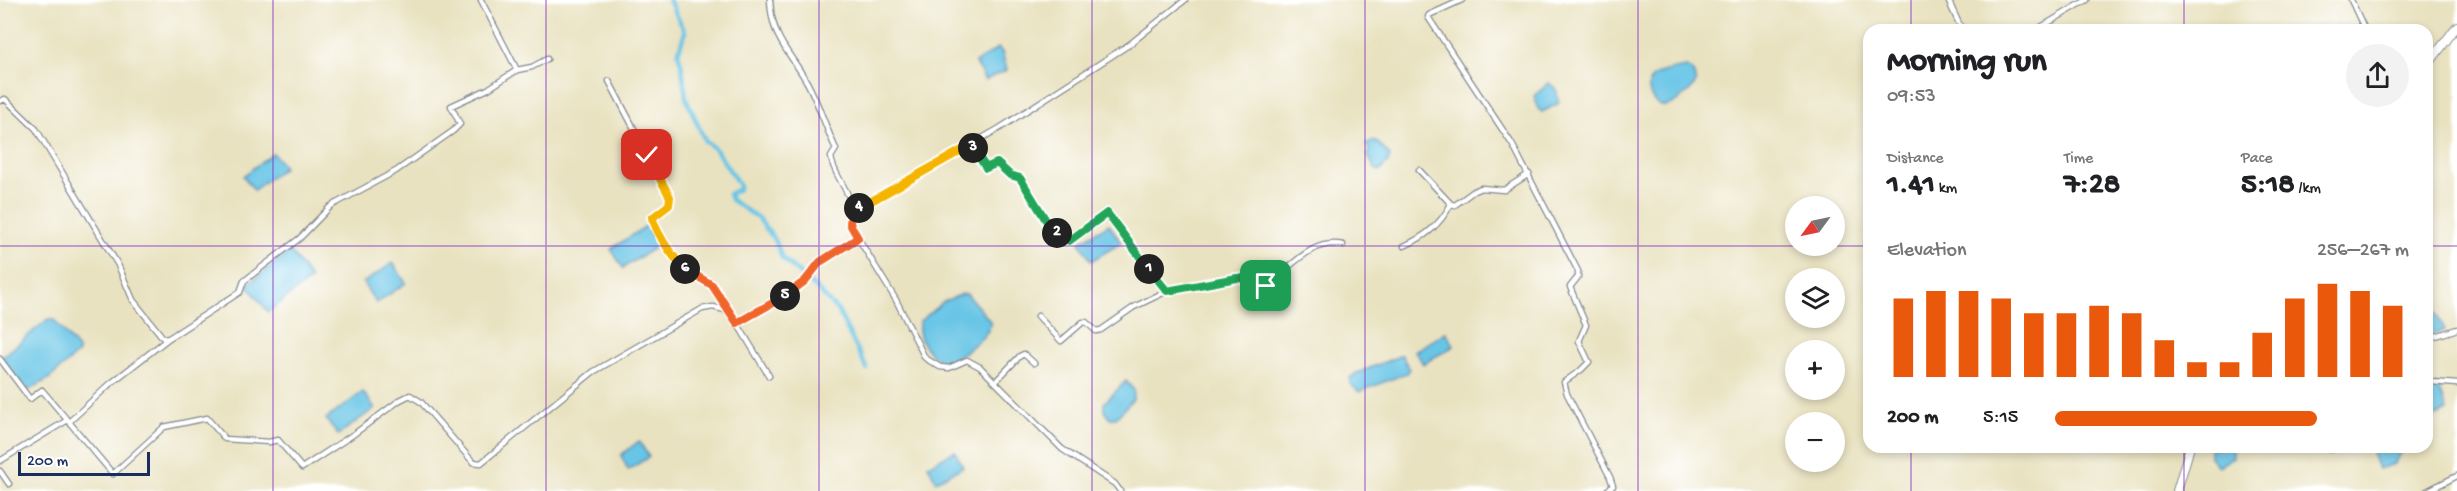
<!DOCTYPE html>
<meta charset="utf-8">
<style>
:root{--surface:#fff;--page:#f2f2f2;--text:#202124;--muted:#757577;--accent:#ea580c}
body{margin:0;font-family:"Gochi Hand",sans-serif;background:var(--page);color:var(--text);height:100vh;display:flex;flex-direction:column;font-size:22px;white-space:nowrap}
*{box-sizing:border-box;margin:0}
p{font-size:20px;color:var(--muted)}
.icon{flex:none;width:33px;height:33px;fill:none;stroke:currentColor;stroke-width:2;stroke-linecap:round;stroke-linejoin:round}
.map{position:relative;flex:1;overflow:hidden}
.drawer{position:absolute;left:1863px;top:24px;width:570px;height:429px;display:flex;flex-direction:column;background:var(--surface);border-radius:18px;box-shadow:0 3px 9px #0003}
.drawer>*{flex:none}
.needle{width:39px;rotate:237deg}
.buttons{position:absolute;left:1785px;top:196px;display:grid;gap:12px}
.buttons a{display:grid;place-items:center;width:60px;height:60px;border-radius:50%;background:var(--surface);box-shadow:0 3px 9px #0003;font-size:30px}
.scale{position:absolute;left:18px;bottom:15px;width:132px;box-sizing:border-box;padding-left:6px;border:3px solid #1b2f5e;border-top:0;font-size:16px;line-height:21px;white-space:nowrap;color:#1b2f5e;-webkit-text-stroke:4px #fff;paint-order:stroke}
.pin{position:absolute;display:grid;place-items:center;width:51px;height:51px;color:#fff;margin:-26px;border-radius:12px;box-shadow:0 3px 9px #0006}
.km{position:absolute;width:30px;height:30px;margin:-15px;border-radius:50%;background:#222;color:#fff;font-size:16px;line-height:30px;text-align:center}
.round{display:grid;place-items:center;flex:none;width:63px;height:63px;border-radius:32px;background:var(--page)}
.summary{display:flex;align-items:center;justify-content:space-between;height:102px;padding:0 24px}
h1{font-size:33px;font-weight:800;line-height:45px}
.metrics{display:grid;grid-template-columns:repeat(3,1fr);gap:9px;height:102px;padding:6px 24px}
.metrics div{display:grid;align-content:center}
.metrics b{font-size:30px;font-weight:800}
.metrics small{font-size:16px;font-weight:400}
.metrics p{font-size:16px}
.chart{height:168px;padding:12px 24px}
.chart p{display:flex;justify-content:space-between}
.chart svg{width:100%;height:108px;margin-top:6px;stroke:var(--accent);stroke-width:6}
ul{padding:0 24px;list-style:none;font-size:20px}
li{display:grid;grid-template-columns:96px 72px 1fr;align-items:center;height:45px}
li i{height:15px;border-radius:8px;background:var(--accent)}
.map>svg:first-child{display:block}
.water{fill:#68c5e6;stroke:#427aa2;stroke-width:1.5}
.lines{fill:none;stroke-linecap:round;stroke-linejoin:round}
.canal{stroke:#68c5e6;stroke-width:4.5}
.street-casing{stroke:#82888f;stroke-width:7}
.highway-casing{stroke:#82888f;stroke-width:10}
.street{stroke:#fff;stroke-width:4.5}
.highway{stroke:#fff;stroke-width:8}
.split-1-casing{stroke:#fff;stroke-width:12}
.split-2-casing{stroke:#fff;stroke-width:12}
.split-3-casing{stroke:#fff;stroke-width:12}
.split-4-casing{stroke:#fff;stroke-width:12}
.split-5-casing{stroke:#fff;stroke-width:12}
.split-6-casing{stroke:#fff;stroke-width:12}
.split-7-casing{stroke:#fff;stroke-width:12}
.split-1{stroke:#22a559;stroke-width:8}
.split-2{stroke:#22a559;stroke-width:8}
.split-3{stroke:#22a559;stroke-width:8}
.split-4{stroke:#f5b400;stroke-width:8}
.split-5{stroke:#f0652b;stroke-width:8}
.split-6{stroke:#f0652b;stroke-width:8}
.split-7{stroke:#f5b400;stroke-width:8}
.grid{fill:none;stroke:#7b2cbf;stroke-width:1.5;stroke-opacity:0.55}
</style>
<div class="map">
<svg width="2457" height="491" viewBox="0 0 2457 491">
<rect width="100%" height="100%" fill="#fff"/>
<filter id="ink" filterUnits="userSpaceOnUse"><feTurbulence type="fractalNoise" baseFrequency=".0167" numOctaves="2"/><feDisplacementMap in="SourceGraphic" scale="12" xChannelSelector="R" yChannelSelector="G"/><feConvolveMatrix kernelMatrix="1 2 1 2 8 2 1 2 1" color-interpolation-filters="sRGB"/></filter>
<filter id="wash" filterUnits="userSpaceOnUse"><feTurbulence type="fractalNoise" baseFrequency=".008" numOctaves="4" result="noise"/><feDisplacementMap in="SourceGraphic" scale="24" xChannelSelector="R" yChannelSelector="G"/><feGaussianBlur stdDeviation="1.35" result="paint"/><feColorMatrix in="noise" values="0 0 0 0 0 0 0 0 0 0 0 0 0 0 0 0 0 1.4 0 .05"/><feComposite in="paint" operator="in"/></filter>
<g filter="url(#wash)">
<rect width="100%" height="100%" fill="#e9e2c0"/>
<path class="water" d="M998,48L1002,52L1007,70L985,80L975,63Z
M1686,67L1693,71L1696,83C1691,90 1671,109 1662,106C1650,103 1644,84 1654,76C1662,70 1676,69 1686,67Z
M1549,83L1556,89L1559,103L1542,112L1538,109L1534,96Z
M1372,141L1378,143L1390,156L1388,162L1380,171L1375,169L1368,156L1370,151L1366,144Z
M273,153L284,167L254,190L243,176Z
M1109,224L1121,243L1091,261L1080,242Z
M646,226L659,245L623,268L611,249Z
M290,251L311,279L268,312L247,285Z
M393,263L406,283L376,303L363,283Z
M962,294H967L990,321C994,335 957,358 944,363C927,353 917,341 919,322L943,302Z
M2431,301L2445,330L2427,337V302Z
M48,319L54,320L78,349V353L49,379L27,391L1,358Z
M1446,332L1454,346L1423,364L1415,351Z
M1402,355L1409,369L1407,373L1359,392L1350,384V378L1355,374Z
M1126,381L1134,390L1133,399L1116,418H1110L1104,410V403Z
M2438,387L2447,411L2427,420V391Z
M363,392L375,408L338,435L326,419Z
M639,441L649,457L628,470L621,455Z
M2210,447H2233V458L2218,466L2210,457Z
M2382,447H2400L2402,452L2394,464L2378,469L2372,453Z
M955,451L963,467L936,481L928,465Z"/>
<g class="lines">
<path class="canal" d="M669,0L685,32L678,53L682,67L686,98L705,141L716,150L739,185V189L729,194L731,200L758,218L775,240L782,258L814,286L838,311L867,369"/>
</g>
</g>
<g filter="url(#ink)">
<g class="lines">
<defs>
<path id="street" d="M481,0L517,70L488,89L451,106L460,124L453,131L396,171L331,206L300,238L244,281L240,292L169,338L110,384L69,422L113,474L164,427L207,418L225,439L269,442L278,440L302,468L354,434L400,400L410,395L421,402L473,462L481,463L593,372L702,309L713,307L729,311L737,323L782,298L805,281L820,262L858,238L896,300L925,358L940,367L949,368L967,360L980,367L1062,449L1115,484L1120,491
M770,0C772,41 790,51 808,84C819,105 826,128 836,149L831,157C833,176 854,194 851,213
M1462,0L1429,15L1428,17L1512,144L1578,271V277L1570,287L1586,325L1579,341L1589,362L1581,370L1564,382L1567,394L1610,477L1613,486L1606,491
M1948,0L1962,30
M2351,0L2365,30
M2036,30L2087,0
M517,70L532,67L547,59
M609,81L670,197L669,205L653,217L656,229L675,259L687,271L712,285L728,310
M0,101L5,99L36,129L118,265L133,300L164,339L169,338
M971,145L986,168L997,163L1010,175L1020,178L1052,230L1069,241L1107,213L1130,245L1167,291L1237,277C1248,279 1253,287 1262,288C1287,273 1310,237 1343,245
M1419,170L1451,204L1455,205L1474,191L1481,188L1504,190L1529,174
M858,238L850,224L851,213L1000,128L1130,44L1185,0
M1404,246C1425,237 1440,225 1451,204
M1038,316L1061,341L1083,322H1086L1096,331L1101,330L1134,307L1167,291
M737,323L769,376
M2427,339L2457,329
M0,359L30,399L42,390L69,422
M2427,379L2432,382L2457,384
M995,382L1020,356L1024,354L1034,363
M2324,447L2331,449L2339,447
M0,461L66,421
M0,471L9,484
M2427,491L2457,476"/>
<path id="highway" d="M2427,66L2457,26
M2177,491L2190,447"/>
</defs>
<use href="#street" class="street-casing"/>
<use href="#highway" class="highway-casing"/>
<use href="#street" class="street"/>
<use href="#highway" class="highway"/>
</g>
</g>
<g class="lines" filter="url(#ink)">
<defs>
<path id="split-1" d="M1149,269L1167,291L1237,278L1248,279L1259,288L1266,286"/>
<path id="split-2" d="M1057,233L1069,241L1107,213L1149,269"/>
<path id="split-3" d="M973,148L986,168L997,163L1010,175L1020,178L1052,230L1057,233"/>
<path id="split-4" d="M859,208L971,145L973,148"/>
<path id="split-5" d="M785,296L805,281L820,262L858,238L850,224L851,213L859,208"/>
<path id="split-6" d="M685,269L712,285L737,323L785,296"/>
<path id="split-7" d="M647,155L670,197L669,205L652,218C659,237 671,255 685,269"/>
</defs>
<use href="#split-1" class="split-1-casing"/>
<use href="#split-2" class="split-2-casing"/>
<use href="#split-3" class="split-3-casing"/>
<use href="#split-4" class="split-4-casing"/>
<use href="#split-5" class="split-5-casing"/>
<use href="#split-6" class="split-6-casing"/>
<use href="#split-7" class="split-7-casing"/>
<use href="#split-1" class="split-1"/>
<use href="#split-2" class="split-2"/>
<use href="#split-3" class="split-3"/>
<use href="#split-4" class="split-4"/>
<use href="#split-5" class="split-5"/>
<use href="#split-6" class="split-6"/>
<use href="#split-7" class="split-7"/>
</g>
<path class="grid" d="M273,0V491M546,0V491M819,0V491M1092,0V491M1365,0V491M1638,0V491M1911,0V30M2184,0V30M0,246H1796M1834,246H1869M2427,246H2457M1911,447V491M2184,447V491"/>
</svg>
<div class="buttons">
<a><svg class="needle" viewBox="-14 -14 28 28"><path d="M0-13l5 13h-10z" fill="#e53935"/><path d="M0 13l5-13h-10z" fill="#757577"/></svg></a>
<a><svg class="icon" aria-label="layers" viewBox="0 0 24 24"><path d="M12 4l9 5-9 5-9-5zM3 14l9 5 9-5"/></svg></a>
<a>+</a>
<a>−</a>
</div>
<div class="scale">200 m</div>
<div class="pin" style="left:1266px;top:286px;background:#1e9e55"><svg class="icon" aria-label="arrive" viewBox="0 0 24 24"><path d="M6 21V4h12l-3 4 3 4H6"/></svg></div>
<div class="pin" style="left:647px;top:155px;background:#d93025"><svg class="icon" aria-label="check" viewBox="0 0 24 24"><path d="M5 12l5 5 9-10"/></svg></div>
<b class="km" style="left:1149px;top:269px">1</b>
<b class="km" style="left:1057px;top:233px">2</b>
<b class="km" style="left:973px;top:148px">3</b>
<b class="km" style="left:859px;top:208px">4</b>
<b class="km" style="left:785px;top:296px">5</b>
<b class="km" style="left:685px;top:269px">6</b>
<section class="drawer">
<div class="summary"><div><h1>Morning run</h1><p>09:53</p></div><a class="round"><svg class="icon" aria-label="share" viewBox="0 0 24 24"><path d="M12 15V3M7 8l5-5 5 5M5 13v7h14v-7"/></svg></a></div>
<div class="metrics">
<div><p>Distance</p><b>1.41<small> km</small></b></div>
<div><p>Time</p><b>7:28</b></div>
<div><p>Pace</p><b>5:18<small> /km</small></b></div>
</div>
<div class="chart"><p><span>Elevation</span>256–267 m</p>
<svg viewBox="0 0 160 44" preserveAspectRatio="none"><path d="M5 44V12M15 44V9M25 44V9M35 44V12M45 44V18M55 44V18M65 44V15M75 44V18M85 44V29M95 44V38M105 44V38M115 44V26M125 44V12M135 44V6M145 44V9M155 44V15"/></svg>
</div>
<ul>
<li><b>200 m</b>5:15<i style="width:74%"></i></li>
</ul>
</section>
</div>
